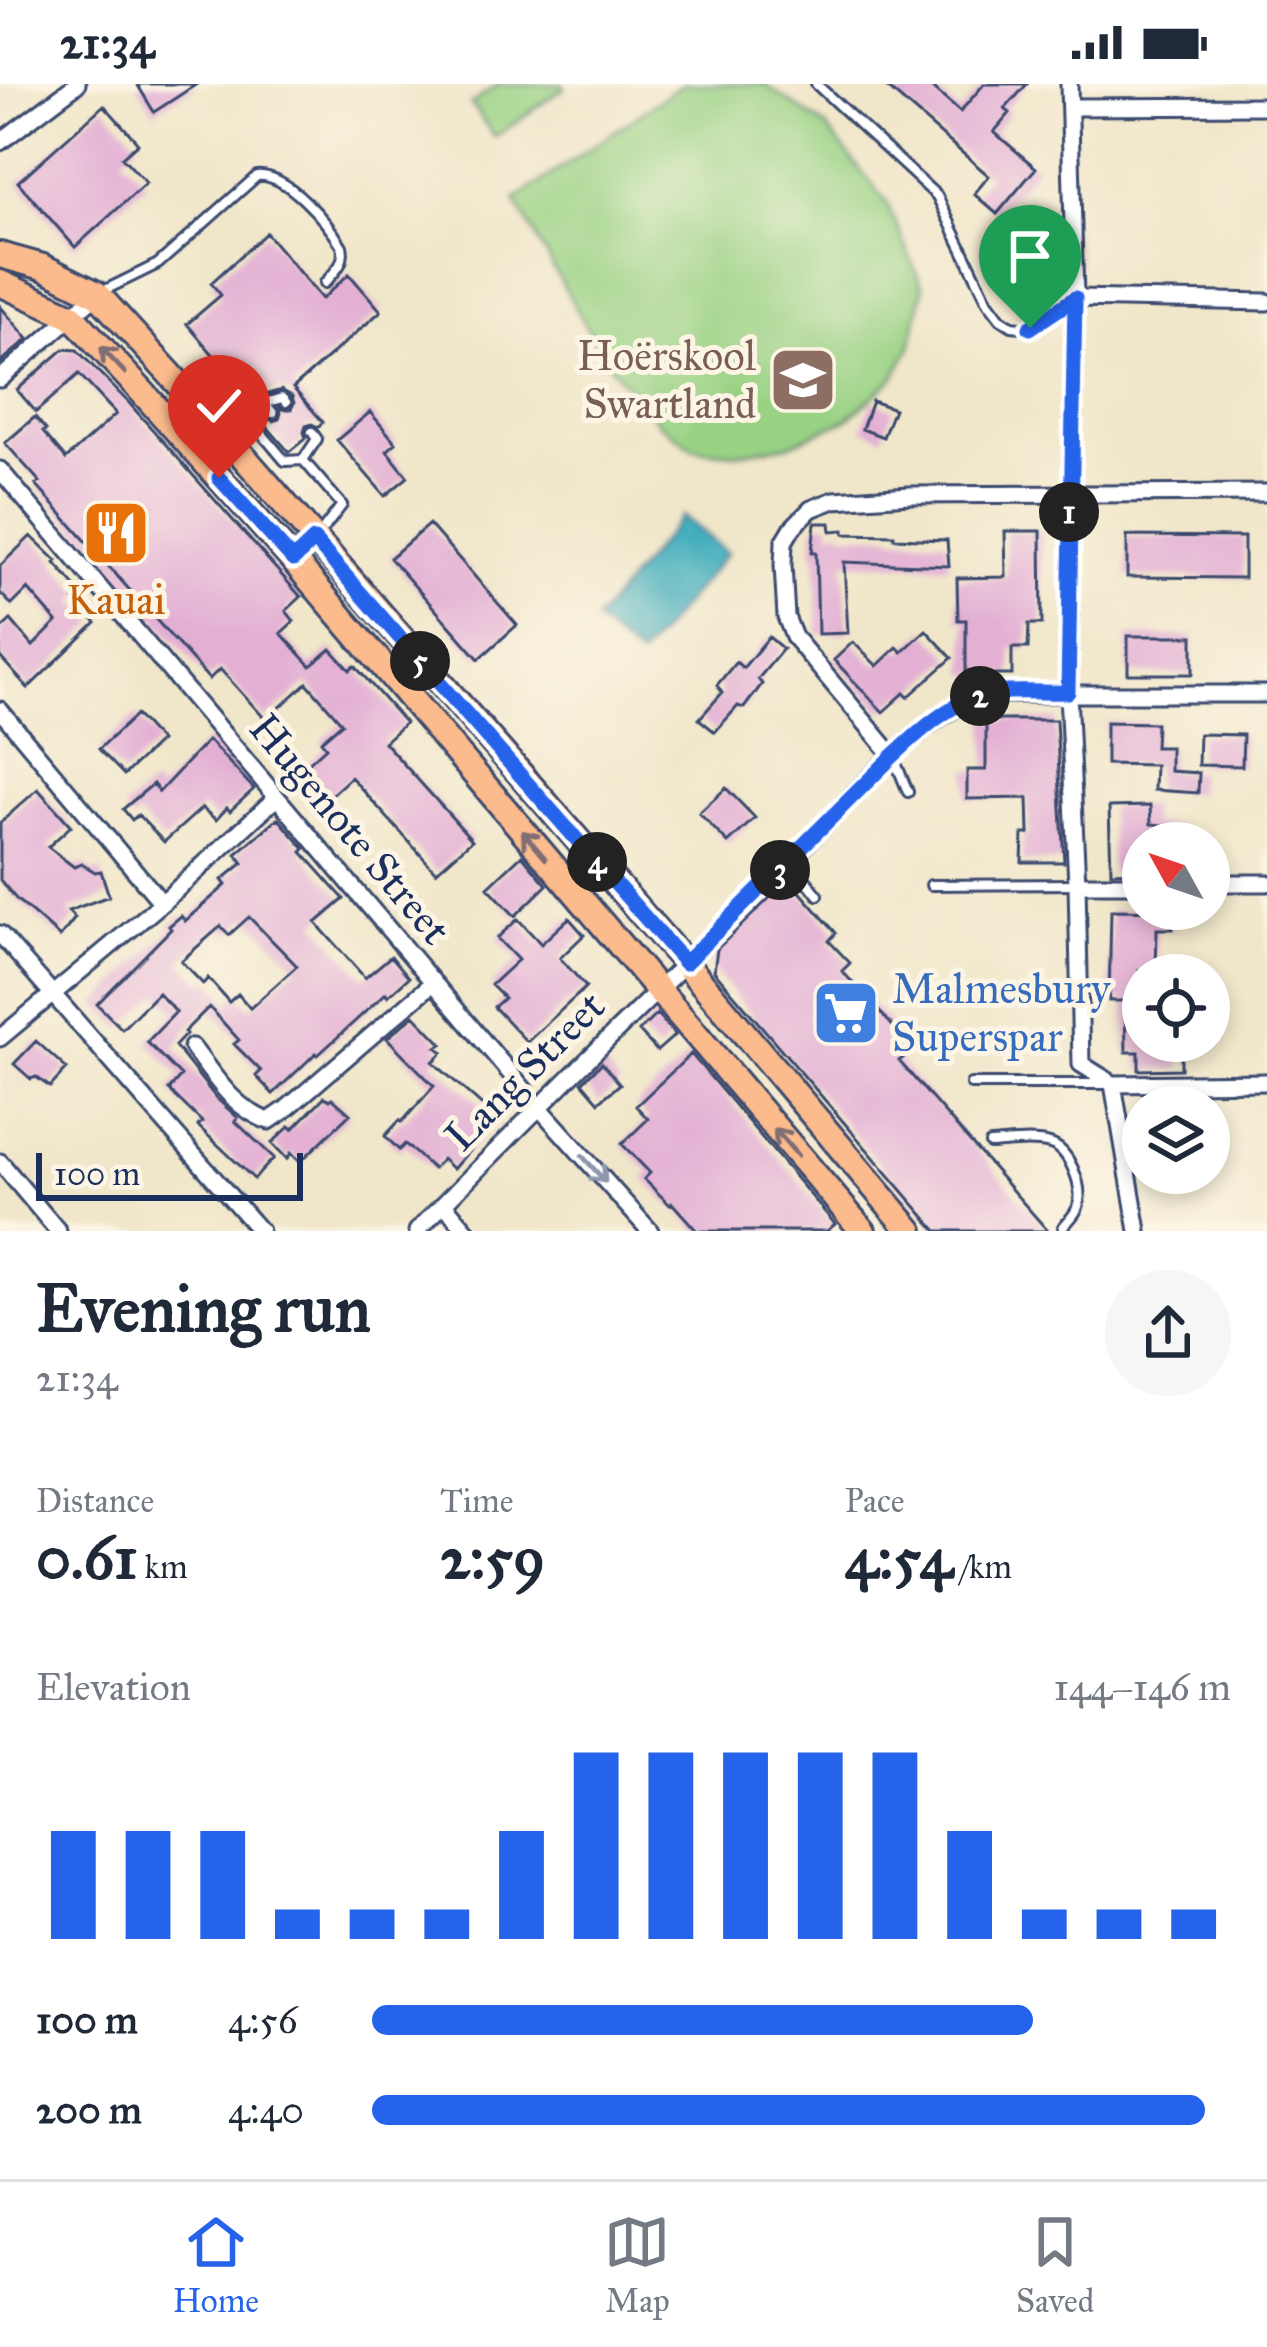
<!DOCTYPE html>
<meta charset="utf-8">
<style>
:root{--surface:#fff;--page:#f6f6f7;--text:#1f2937;--muted:#747a83;--line:#e0e1e3;--accent:#2563eb}
body{margin:0;font-family:"IM FELL Great Primer",serif;background:var(--page);color:var(--text);height:100vh;display:flex;flex-direction:column;font-size:45px;white-space:nowrap}
*{box-sizing:border-box;margin:0}
p{font-size:39px;color:var(--muted)}
.icon{flex:none;width:66px;height:66px;fill:none;stroke:currentColor;stroke-width:2;stroke-linecap:round;stroke-linejoin:round}
.map{position:relative;height:1147px;overflow:hidden}
.drawer{display:flex;flex-direction:column;background:var(--surface);flex:1}
.drawer>*{flex:none}
.needle{width:78px;rotate:310deg}
.controls{position:absolute;left:1122px;top:738px;display:grid;gap:24px}
.controls a{display:grid;place-items:center;width:108px;height:108px;border-radius:50%;background:var(--surface);box-shadow:0 6px 18px #0003;font-size:60px}
.scale{position:absolute;left:36px;bottom:30px;width:267px;box-sizing:border-box;padding-left:12px;border:6px solid #1b2f5e;border-top:0;font-size:33px;line-height:42px;white-space:nowrap;color:#1b2f5e;-webkit-text-stroke:9px #fcf5e5;paint-order:stroke}
.pin{position:absolute;display:grid;place-items:center;width:102px;height:102px;color:#fff;margin:-123px -51px;border-radius:50% 50% 50% 0;rotate:-45deg;box-shadow:0 0 12px #0007}
.pin .icon{rotate:45deg}
.km{position:absolute;width:60px;height:60px;margin:-30px;border-radius:50%;background:#222;color:#fff;font-size:33px;line-height:60px;text-align:center}
.round{display:grid;place-items:center;flex:none;width:126px;height:126px;border-radius:63px;background:var(--page)}
.overview{display:flex;align-items:center;justify-content:space-between;height:204px;padding:0 36px}
h1{font-size:66px;font-weight:700;line-height:90px}
.metrics{display:grid;grid-template-columns:repeat(3,1fr);gap:18px;height:204px;padding:12px 36px}
.metrics div{display:grid;align-content:center}
.metrics b{font-size:60px;font-weight:700}
.metrics small{font-size:33px;font-weight:400}
.metrics p{font-size:33px}
.chart{height:336px;padding:24px 36px}
.chart p{display:flex;justify-content:space-between}
.chart svg{width:100%;height:216px;margin-top:12px;stroke:var(--accent);stroke-width:6}
ul{padding:0 36px;list-style:none;font-size:39px}
li{display:grid;grid-template-columns:192px 144px 1fr;align-items:center;height:90px}
li i{height:30px;border-radius:15px;background:var(--accent)}
.status{display:flex;justify-content:space-between;align-items:center;height:84px;padding:0 60px;background:var(--surface);direction:ltr}
.status svg{height:33px;fill:currentColor}
.tab-bar{display:flex;justify-content:space-around;align-items:center;height:168px;border-top:3px solid var(--line);background:var(--surface);font-size:33px;color:var(--muted)}
.tab-bar a{display:grid;justify-items:center;gap:6px}
.tab-bar .current{color:var(--accent)}
.map>svg:first-child{display:block}
.green{fill:#9ad284;stroke:#5a8071;stroke-width:3}
.water{fill:#3dacbb;stroke:#2c6e8c;stroke-width:3}
.building{fill:#e3b0d4;fill-rule:evenodd}
.lines{fill:none;stroke-linecap:round;stroke-linejoin:round}
.lane-casing{stroke:#3b4a6e;stroke-width:14}
.street-casing{stroke:#3b4a6e;stroke-width:21}
.primary-casing{stroke:#3b4a6e;stroke-width:30}
.lane{stroke:#fff;stroke-width:8}
.street{stroke:#fff;stroke-width:15}
.primary{stroke:#fbbb8d;stroke-width:24}
.oneway{stroke:#806e73}
.oneway2{stroke:#8d97ae}
.route-casing{stroke:#fff;stroke-width:24}
.route{stroke:#2563eb;stroke-width:15}
.labels{text-anchor:middle;dominant-baseline:central;stroke-width:10;stroke-linejoin:round;paint-order:stroke}
.education-label{font-size:42px;fill:#785e54;stroke:#fcf5e5;text-anchor:end}
.food-label{font-size:42px;fill:#c56008;stroke:#fcf5e5}
.street-label{font-size:42px;fill:#1b2f5e;stroke:#fcf5e5}
.shop-label{font-size:42px;fill:#366cbe;stroke:#fcf5e5;text-anchor:start}
</style>
<div class="status"><b>21:34</b><svg viewBox="0 0 49 12"><path d="M0 12V9h3v3zM5 12V6h3v6zM10 12V3h3v9zM15 12V0h3v12zM26 1h20v11H26zM47 4h2v5h-2z"/></svg></div>
<div class="map">
<svg width="1267" height="1147" viewBox="0 0 1267 1147">
<rect width="100%" height="100%" fill="#fcf5e5"/>
<filter id="ink" filterUnits="userSpaceOnUse"><feTurbulence type="fractalNoise" baseFrequency=".00833" numOctaves="2"/><feDisplacementMap in="SourceGraphic" scale="24" xChannelSelector="R" yChannelSelector="G"/><feConvolveMatrix kernelMatrix="1 2 1 2 8 2 1 2 1" color-interpolation-filters="sRGB"/></filter>
<filter id="wash" filterUnits="userSpaceOnUse"><feTurbulence type="fractalNoise" baseFrequency=".004" numOctaves="4" result="noise"/><feDisplacementMap in="SourceGraphic" scale="48" xChannelSelector="R" yChannelSelector="G"/><feGaussianBlur stdDeviation="2.7" result="paint"/><feColorMatrix in="noise" values="0 0 0 0 0 0 0 0 0 0 0 0 0 0 0 0 0 1.4 0 .05"/><feComposite in="paint" operator="in"/></filter>
<g filter="url(#wash)">
<rect width="100%" height="100%" fill="#f0e6c9"/>
<path class="green" d="M499,0H563L565,3L495,53L471,20Z
M683,0H764L826,43L886,117L923,204L911,263L894,294L846,336L788,361L735,369L695,365L660,340L604,274L515,116Z"/>
<path class="water" d="M682,432L727,469L639,574L595,537Z"/>
<g id="blocks">
<path class="building" d="M137,0H197L154,28Z
M883,0H928L960,28L984,0H1027L1005,25L1010,29L994,48L1036,84L997,130L974,110L989,92Z
M104,21L138,59L122,73L146,99L75,163L18,98Z
M266,149L322,215L349,190L381,227L293,304L323,338L318,343L312,340L306,342L304,348L306,354L289,368L263,338L267,334L273,337L279,335L281,329L279,323L285,326L291,325L294,319L292,312L281,306L251,315L187,240L221,211L211,199Z
M0,222L28,255L0,279Z
M64,265L77,266L129,319L301,513L286,527L294,537L281,549L311,582L331,565L350,586L355,582L405,639L384,658L472,756L436,788L351,693L320,721L294,692L326,663L321,657L342,639L307,599L266,636L220,585L209,595L36,401L40,398L5,359L35,333L46,346L43,348L66,375L116,330L79,290L36,328L17,306Z
M872,317L894,325L883,353L862,345Z
M370,328L396,359L387,367L408,393L385,412L337,356Z
M815,439H830L831,447L844,446V450L894,451V454L947,456L949,482L844,478L848,549L818,550L816,468H812Z
M429,440L517,541L479,575L390,474Z
M1005,447H1041L1042,540H1029L1028,564H1012V591H966V536H958L957,494L1006,493Z
M31,452L57,477L55,479L82,510L74,517L96,539L28,604L0,573V546L11,536L33,562L57,538L28,505L12,521L0,509V482Z
M1127,452L1244,453V494L1127,493Z
M926,546L952,574L908,613L904,609L883,628L834,576L853,558L877,582L897,563L902,568Z
M1128,552H1193V590H1128Z
M769,553L783,565L758,595L762,600L744,624L738,622L715,648L699,635L722,609L717,601L736,578L743,584Z
M136,631L160,657L124,691L99,665Z
M986,636H1056L1064,778H1022L1023,750H1029L1028,714L967,715V686H986Z
M1106,638L1156,639L1155,663H1170V687L1199,689L1198,709L1154,706L1155,681L1106,680Z
M1199,650L1243,651L1242,682L1198,681Z
M208,656L254,705L230,727L227,724L216,736L202,724L164,758L138,731L132,736L123,725L153,700L159,708Z
M726,704L755,734L728,759L699,729Z
M38,705L71,742L48,763L74,783L82,780L95,788L101,787L109,812L68,827L75,834L60,853L16,815L0,796V739Z
M1150,722L1151,740L1183,743L1181,759H1143V787L1111,788L1109,723Z
M278,734L305,765L302,768L344,815L316,839L365,894L391,872L409,893L388,912L386,909L318,971L316,969L273,1010L256,992L261,987L234,960L239,956L209,923L184,948L186,950L175,962L216,1014L238,1034L235,1037L274,1074L254,1095L198,1042L202,1038L169,1006L181,992L147,958L176,928L158,909L122,945L97,920L171,845L169,842L181,832L185,837L226,801L222,796L243,779L236,770ZM249,833L297,882L250,924L238,910L229,918L208,894L203,900L181,877L221,842L229,851Z
M522,771L547,801L515,832L488,803Z
M789,795L836,849L829,857L850,879L842,887L914,965L899,977L1048,1147H937L714,887L717,865Z
M1111,826L1173,827V845H1157L1156,886H1139L1138,937H1143V957H1181V985L1139,986V968H1126L1125,917H1109Z
M569,834L584,851L560,874L586,903L527,958L494,923L504,914L491,901L518,876L497,854L518,835L541,860Z
M657,930L675,951L657,967L639,947Z
M414,931L442,960L437,963L443,968L433,978L497,1035L453,1085L442,1075L433,1085L405,1060L399,1066L385,1052L400,1036L402,1038L434,1002L387,954Z
M36,957L67,985L50,1003L36,993L31,995L14,980Z
M691,970L835,1140L827,1147H697L672,1119L670,1121L644,1095L650,1089L622,1060L648,1035L636,1022Z
M602,979L620,1000L599,1018L582,998Z
M324,1013L330,1016L332,1014L350,1030L300,1078L291,1069L287,1075L272,1059L290,1042L293,1045Z"/>
</g>
</g>
<g filter="url(#ink)">
<use href="#blocks" fill-opacity="0" stroke="#3b4a6e" stroke-width="3"/>
<g class="lines">
<defs>
<path id="lane" d="M816,0L937,112L988,218L1001,235L1012,242L1030,244L1074,214
M103,207L158,180L257,92C287,89 327,138 342,162C346,179 336,186 325,199
M265,319L273,329
M209,323L242,326L285,377L303,376L342,421L315,456L294,475
M242,326L282,314L286,318
M303,376L317,355L312,348
M893,672L908,708
M790,776L818,811
M931,801L1075,800
M971,1000H1107
M990,1060C1008,1059 1032,1055 1050,1060C1069,1065 1082,1100 1079,1118C1078,1128 1069,1136 1063,1143"/>
<path id="street" d="M1069,0L1075,214L1068,608L1077,800L1081,980L1113,1000
M1070,23L1267,22
M0,58L77,0
M1075,214L1267,218
M0,295L97,210
M0,386L538,1022L650,1147
M0,626L162,819
M893,672L794,553L786,533L783,481L784,458L793,443L811,425L834,416L910,411L1267,409
M1209,799H1267
M1077,800H1143
M0,850L260,1147
M0,954L162,819L276,714
M192,963C214,991 233,1025 269,1037L285,1026L433,899
M1113,1000L1267,998
M1113,1000L1138,1147
M0,1078L58,1147
M444,1120L467,1147
M417,1147C537,1024 660,904 783,784C845,723 901,646 983,610H1267"/>
<path id="primary" d="M0,171L43,183L97,210L201,324L685,879L911,1147
M0,199L72,232L145,311L293,476L863,1147"/>
</defs>
<use href="#lane" class="lane-casing"/>
<use href="#street" class="street-casing"/>
<use href="#primary" class="primary-casing"/>
<use href="#lane" class="lane"/>
<use href="#street" class="street"/>
<use href="#primary" class="primary"/>
</g>
<defs><path id="oneway-shaft" d="M-6 0H5M1.5-3L5.5 0L1.5 3" fill="none" stroke-width="1.6" stroke-linecap="round" stroke-linejoin="round" transform="scale(3)"/></defs>
<g class="oneway">
<use href="#oneway-shaft" transform="translate(113 276) rotate(-133)"/>
<use href="#oneway-shaft" transform="translate(534 761) rotate(-130)"/>
<use href="#oneway-shaft" transform="translate(786 1058) rotate(-131)"/>
</g>
<use class="oneway2" href="#oneway-shaft" transform="translate(594 1085) rotate(48)"/>
</g>
<g class="lines" filter="url(#ink)">
<defs>
<path id="route" d="M219,394L293,476L314,456L685,879L893,672C918,649 947,621 980,612C1004,605 1042,609 1068,608L1075,214L1030,244"/>
</defs>
<use href="#route" class="route-casing"/>
<use href="#route" class="route"/>
</g>
<defs>
<symbol id="school-square" viewBox="-11 -11 22 22"><rect x="-9" y="-9" width="18" height="18" rx="4" fill="#8d6e63" stroke="#fcf5e5"/><path d="M0-5L7-2L0 1L-7-2ZM-4 1L0 2.5L4 1V4Q0 6-4 4Z" fill="#fff"/></symbol>
<symbol id="restaurant-square" viewBox="-11 -11 22 22"><rect x="-9" y="-9" width="18" height="18" rx="4" fill="#e8710a" stroke="#fcf5e5"/><path d="M-5-6h1v4h1v-4h1v4h1v-4h1v5L-1.5 .5V6h-2V.5L-5-1ZM5-6V6H3V1.5H1.5Q1.5-4 5-6Z" fill="#fff"/></symbol>
<symbol id="supermarket-square" viewBox="-11 -11 22 22"><rect x="-9" y="-9" width="18" height="18" rx="4" fill="#3f7fe0" stroke="#fcf5e5"/><path d="M-6-5.5h2.5l.6 2H6L4.5 2H-2.5L-4.4-4H-6ZM-1.5 3.2a1.3 1.3 0 1 0 .1 0ZM3 3.2a1.3 1.3 0 1 0 .1 0Z" fill="#fff"/></symbol>
</defs>
<g fill-rule="evenodd">
<use href="#school-square" x="765" y="258" width="76" height="76"/>
<use href="#restaurant-square" x="78" y="411" width="76" height="76"/>
<use href="#supermarket-square" x="808" y="891" width="76" height="76"/>
</g>
<g class="labels">
<g class="education-label">
<text x="756" y="272">Hoërskool<tspan x="756" dy="48">Swartland</tspan></text>
</g>
<g class="food-label">
<text x="116" y="516">Kauai</text>
</g>
<g class="street-label">
<text transform="translate(350 745) rotate(50)">Hugenote Street</text>
<text transform="translate(525 987) rotate(-45)">Lang Street</text>
</g>
<g class="shop-label">
<text x="892" y="905">Malmesbury<tspan x="892" dy="48">Superspar</tspan></text>
</g>
</g>
</svg>
<div class="controls">
<a><svg class="needle" viewBox="-14 -14 28 28"><path d="M0-13l5 13h-10z" fill="#e53935"/><path d="M0 13l5-13h-10z" fill="#747a83"/></svg></a>
<a><svg class="icon" aria-label="locate" viewBox="0 0 24 24"><circle cx="12" cy="12" r="6"/><path d="M12 2v4M12 18v4M2 12h4M18 12h4"/></svg></a>
<a><svg class="icon" aria-label="layers" viewBox="0 0 24 24"><path d="M12 4l9 5-9 5-9-5zM3 14l9 5 9-5"/></svg></a>
</div>
<div class="scale">100 m</div>
<div class="pin" style="left:1030px;top:244px;background:#1e9e55"><svg class="icon" aria-label="arrive" viewBox="0 0 24 24"><path d="M6 21V4h12l-3 4 3 4H6"/></svg></div>
<div class="pin" style="left:219px;top:394px;background:#d93025"><svg class="icon" aria-label="check" viewBox="0 0 24 24"><path d="M5 12l5 5 9-10"/></svg></div>
<b class="km" style="left:1069px;top:428px">1</b>
<b class="km" style="left:980px;top:612px">2</b>
<b class="km" style="left:780px;top:786px">3</b>
<b class="km" style="left:597px;top:778px">4</b>
<b class="km" style="left:420px;top:577px">5</b>
</div>
<section class="drawer">
<div class="overview"><div><h1>Evening run</h1><p>21:34</p></div><a class="round"><svg class="icon" aria-label="share" viewBox="0 0 24 24"><path d="M12 15V3M7 8l5-5 5 5M5 13v7h14v-7"/></svg></a></div>
<div class="metrics">
<div><p>Distance</p><b>0.61<small> km</small></b></div>
<div><p>Time</p><b>2:59</b></div>
<div><p>Pace</p><b>4:54<small> /km</small></b></div>
</div>
<div class="chart"><p><span>Elevation</span>144–146 m</p>
<svg viewBox="0 0 160 44" preserveAspectRatio="none"><path d="M5 44V22M15 44V22M25 44V22M35 44V38M45 44V38M55 44V38M65 44V22M75 44V6M85 44V6M95 44V6M105 44V6M115 44V6M125 44V22M135 44V38M145 44V38M155 44V38"/></svg>
</div>
<ul>
<li><b>100 m</b>4:56<i style="width:77%"></i></li>
<li><b>200 m</b>4:40<i style="width:97%"></i></li>
</ul>
</section>
<nav class="tab-bar">
<a class="current"><svg class="icon" aria-label="home" viewBox="0 0 24 24"><path d="M3 11l9-7 9 7M6 9v11h12V9"/></svg>Home</a>
<a><svg class="icon" aria-label="map" viewBox="0 0 24 24"><path d="M3 6l6-2 6 2 6-2v14l-6 2-6-2-6 2zM9 4v14M15 6v14"/></svg>Map</a>
<a><svg class="icon" aria-label="saved" viewBox="0 0 24 24"><path d="M7 4h10v16l-5-4-5 4z"/></svg>Saved</a>
</nav>
